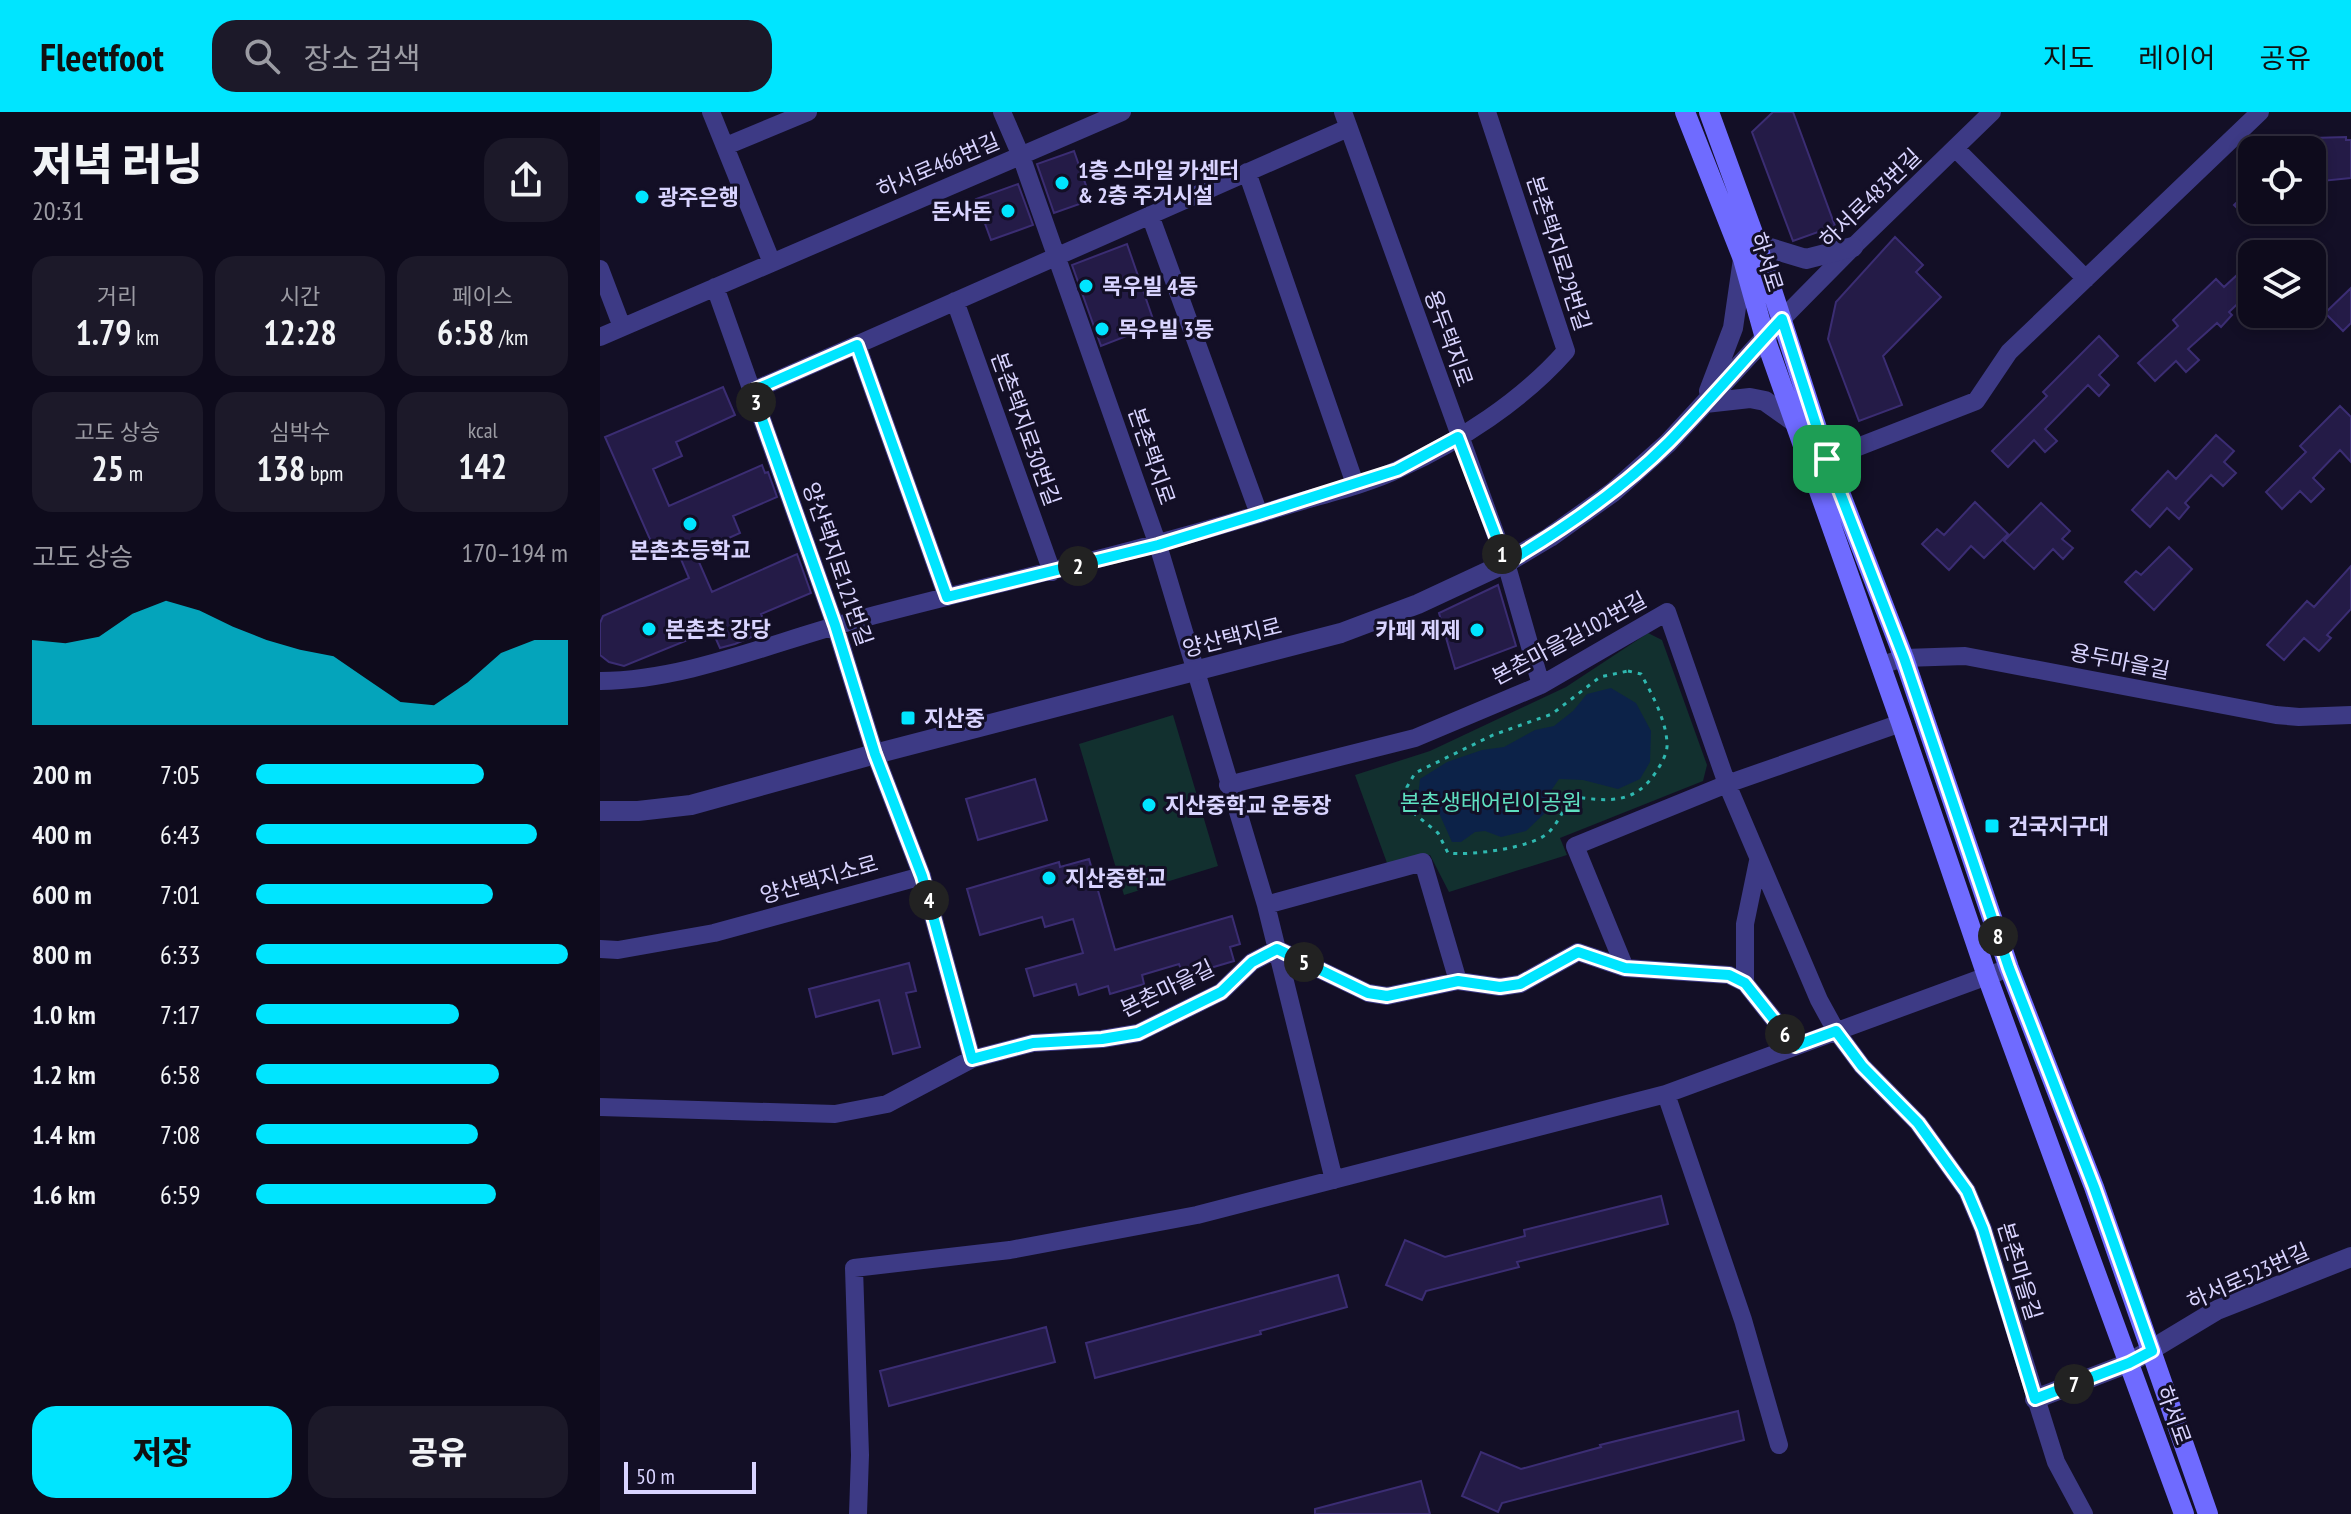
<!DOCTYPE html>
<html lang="ko">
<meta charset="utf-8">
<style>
:root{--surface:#0e0b1c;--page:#1c1929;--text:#f1f3f6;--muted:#9b9ba3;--line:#2e2b3b;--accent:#00e5ff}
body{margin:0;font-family:"PT Sans Narrow","Noto Sans KR",sans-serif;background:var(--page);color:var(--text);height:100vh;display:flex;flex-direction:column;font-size:30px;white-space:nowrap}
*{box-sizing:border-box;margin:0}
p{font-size:26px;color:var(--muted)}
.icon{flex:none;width:44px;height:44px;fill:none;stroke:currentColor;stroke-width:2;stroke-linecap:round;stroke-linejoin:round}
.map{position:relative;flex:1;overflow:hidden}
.sheet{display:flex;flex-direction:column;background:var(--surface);width:600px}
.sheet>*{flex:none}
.buttons{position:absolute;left:1638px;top:24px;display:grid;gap:16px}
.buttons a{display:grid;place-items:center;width:88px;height:88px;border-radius:16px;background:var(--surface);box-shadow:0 4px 12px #0003,0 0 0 2px var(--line);font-size:40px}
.scale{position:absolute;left:24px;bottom:20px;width:132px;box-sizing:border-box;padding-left:8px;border:4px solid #d9d4ff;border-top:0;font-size:22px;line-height:28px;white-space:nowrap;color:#d9d4ff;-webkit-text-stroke:6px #130f26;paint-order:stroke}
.pin{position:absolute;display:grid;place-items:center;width:68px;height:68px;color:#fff;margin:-34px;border-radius:16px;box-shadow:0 4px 12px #0006}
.km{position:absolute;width:40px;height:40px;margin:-20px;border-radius:50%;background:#222;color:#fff;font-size:22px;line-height:40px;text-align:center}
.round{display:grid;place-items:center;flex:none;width:84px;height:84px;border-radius:24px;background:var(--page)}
.summary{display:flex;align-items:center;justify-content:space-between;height:136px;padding:0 32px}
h1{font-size:44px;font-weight:800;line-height:60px}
.metrics{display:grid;grid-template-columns:repeat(3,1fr);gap:12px;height:136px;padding:8px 32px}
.metrics div{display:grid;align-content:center;border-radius:20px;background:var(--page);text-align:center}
.metrics b{font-size:34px;font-weight:800}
.metrics small{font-size:22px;font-weight:400}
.metrics p{font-size:22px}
.chart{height:224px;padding:16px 32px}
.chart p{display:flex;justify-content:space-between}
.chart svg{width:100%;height:144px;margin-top:8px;fill:var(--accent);opacity:.7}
.cta{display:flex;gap:16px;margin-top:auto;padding:16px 32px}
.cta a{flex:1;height:92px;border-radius:24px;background:var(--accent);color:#111;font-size:32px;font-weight:800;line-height:92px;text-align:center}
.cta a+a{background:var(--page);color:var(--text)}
ul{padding:0 32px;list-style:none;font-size:26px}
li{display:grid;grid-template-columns:128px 96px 1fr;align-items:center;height:60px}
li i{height:20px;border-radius:10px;background:var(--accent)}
header{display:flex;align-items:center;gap:48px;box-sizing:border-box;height:112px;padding:0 40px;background:var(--accent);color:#111}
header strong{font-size:38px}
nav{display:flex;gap:44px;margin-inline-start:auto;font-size:28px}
.search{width:560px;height:72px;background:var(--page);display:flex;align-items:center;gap:20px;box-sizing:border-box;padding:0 28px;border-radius:24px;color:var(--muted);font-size:30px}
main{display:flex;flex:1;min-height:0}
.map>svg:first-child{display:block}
.green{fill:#12302f}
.water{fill:#0c2248}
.building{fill:#241b47;stroke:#3b2d73;stroke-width:2}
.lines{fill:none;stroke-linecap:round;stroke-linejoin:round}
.path{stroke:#2fb8b0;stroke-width:3;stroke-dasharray:4 6;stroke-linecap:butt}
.minor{stroke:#3d3a85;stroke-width:18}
.tertiary{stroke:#3d3a85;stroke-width:20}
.secondary{stroke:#6f6bff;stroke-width:20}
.route-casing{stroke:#fff;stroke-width:16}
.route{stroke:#00e5ff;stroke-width:10}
.poi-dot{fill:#00e5ff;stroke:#130f26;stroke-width:3}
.labels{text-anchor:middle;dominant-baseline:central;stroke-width:6;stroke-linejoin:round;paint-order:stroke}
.street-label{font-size:22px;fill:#d9d4ff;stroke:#130f26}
.poi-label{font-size:22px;font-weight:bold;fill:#d9d4ff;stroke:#130f26;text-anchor:start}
.park-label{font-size:22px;fill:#5fe0c0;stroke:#130f26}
</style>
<header>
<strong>Fleetfoot</strong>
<div class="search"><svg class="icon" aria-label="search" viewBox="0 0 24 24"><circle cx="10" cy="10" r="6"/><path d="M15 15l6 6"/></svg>장소 검색</div>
<nav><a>지도</a><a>레이어</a><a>공유</a></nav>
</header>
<main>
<section class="sheet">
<div class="summary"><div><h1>저녁 러닝</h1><p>20:31</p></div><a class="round"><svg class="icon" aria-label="share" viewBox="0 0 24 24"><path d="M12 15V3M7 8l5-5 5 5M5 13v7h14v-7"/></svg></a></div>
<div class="metrics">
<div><p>거리</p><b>1.79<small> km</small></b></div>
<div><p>시간</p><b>12:28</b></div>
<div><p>페이스</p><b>6:58<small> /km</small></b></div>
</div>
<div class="metrics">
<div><p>고도 상승</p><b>25<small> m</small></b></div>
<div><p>심박수</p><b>138<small> bpm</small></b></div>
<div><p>kcal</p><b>142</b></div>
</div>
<div class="chart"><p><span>고도 상승</span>170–194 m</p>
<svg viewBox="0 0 160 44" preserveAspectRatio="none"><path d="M0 44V18L10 19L20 17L30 10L40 6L50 9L60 14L70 18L80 21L90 23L100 30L110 37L120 38L130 31L140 22L150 18L160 18V44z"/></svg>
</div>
<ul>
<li><b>200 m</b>7:05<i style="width:73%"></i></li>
<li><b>400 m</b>6:43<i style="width:90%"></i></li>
<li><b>600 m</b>7:01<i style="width:76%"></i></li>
<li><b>800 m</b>6:33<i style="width:100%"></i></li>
<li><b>1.0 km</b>7:17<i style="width:65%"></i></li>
<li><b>1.2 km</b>6:58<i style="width:78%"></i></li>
<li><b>1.4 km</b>7:08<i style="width:71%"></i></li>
<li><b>1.6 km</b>6:59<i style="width:77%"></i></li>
</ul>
<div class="cta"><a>저장</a><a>공유</a></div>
</section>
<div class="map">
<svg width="1751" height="1402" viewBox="0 0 1751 1402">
<rect width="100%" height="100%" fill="#130f26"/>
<path class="green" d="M1048,521L1062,528L1107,653L1103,669L960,726L967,743L849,780L830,743L787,751L755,663L830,639L966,575Z
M573,603L618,754L524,783L479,632Z"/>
<path class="water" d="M1011,576L1036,591L1051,619L1050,650L1040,667L1018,677L983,668L959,667L946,686L945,701L926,719L901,725L885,719L875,720L861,730H852L839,701L826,695L818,684L820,667L847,650L882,638L904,635L935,618L954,614L973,599L987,582Z"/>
<path class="building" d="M1173,0H1193L1235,114L1193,129L1152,20Z
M1746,25V28H1751V66L1712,70V26Z
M474,39L491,88L454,101L437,52Z
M418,72L433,113L391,128L376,87Z
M1652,76V111L1634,93Z
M1295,125L1323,153L1316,160L1341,185L1283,244L1302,293L1259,309L1228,227L1236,190Z
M527,132L555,213L501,234L472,153Z
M1652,149V178L1629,200L1632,203L1621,215L1617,211L1588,237L1599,248L1586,260L1576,249L1555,269L1538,251L1578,214L1573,208L1616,167L1624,175Z
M1751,176V211L1743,219L1725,201Z
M1499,224L1518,244L1499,263L1509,273L1499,284L1488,273L1445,317L1457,329L1445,340L1434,328L1408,355L1392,339L1447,284L1443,280Z
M123,275L135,303L76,330L82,344L53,357L69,394L162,353L165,361L168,360L177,385L133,404L140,421L95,441L112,480L197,442L211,481L161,502L168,518L135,532L120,536L112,518L24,554L9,550L0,543V511L3,504L89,466L75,433L56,441L5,325Z
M1740,294L1751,305V350L1740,338L1713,366L1724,377L1711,390L1700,379L1682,397L1666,380L1706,340L1700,334Z
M1616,323L1634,339L1624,350L1636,361L1623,374L1611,363L1585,391L1589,395L1579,407L1567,396L1550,415L1532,398L1568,359L1576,367Z
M1375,390L1408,422L1384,446L1371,434L1349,458L1322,432L1337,417L1344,423Z
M1441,391L1470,419L1462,427L1473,436L1463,447L1453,437L1434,457L1404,429Z
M1569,435L1592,457L1554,498L1525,470L1536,459L1541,463Z
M1751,454V497L1727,523L1731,526L1719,539L1704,526L1684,548L1667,533L1707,489L1714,495Z
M898,473L916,534L855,557L839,501Z
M435,667L447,708L378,728L366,687Z
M489,747L515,838L632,804L640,832L630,835L634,849L583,864L579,852L542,863L544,872L510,882L508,874L479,883L476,872L434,884L426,857L483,841L473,807L445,815L442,805L380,823L367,777L459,750L460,755Z
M309,851L316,879L306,881L320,935L293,942L279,888L216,905L209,877Z
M1061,1084L1068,1112L917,1150L919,1155L826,1179L822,1188L786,1173L805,1128L845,1145L925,1124L924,1118Z
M738,1163L747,1195L660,1219L661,1222L495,1266L486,1231Z
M446,1215L455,1250L289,1294L280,1259Z
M1138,1299L1144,1328L902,1391L898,1400L862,1384L881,1340L921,1357L1001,1335L1000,1333Z
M821,1369L830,1402H715V1397Z"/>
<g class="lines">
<path class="path" d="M1028,559L1041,562C1052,582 1066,608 1067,631C1068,641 1061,652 1056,660C1034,693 1009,689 974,685C963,695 959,711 948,721C932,736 869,744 848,741L838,721L815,702L807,688V675L815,661L893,623L952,602L1000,565Z"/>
<path class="minor" d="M111,0L172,151
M402,0L421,44L558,433L666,793L734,1068
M743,0L906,451L941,573
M126,34L208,0
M1355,36L1486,167
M647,60L755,372
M550,103L659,402
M0,157L22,215
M355,189L452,460
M1182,207L1253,135L1392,0
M0,225L522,0
M257,233L347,485
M152,279L748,16
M1227,347L1376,289L1409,240L1660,0
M1281,553L1304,546L1365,544L1676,603L1699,605L1751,603
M0,569C90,568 177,528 264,506C402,470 542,439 679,396C716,384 764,374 799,357C860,329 922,289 966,239L887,0
M628,673L815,626L941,573L1067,500L1127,672L1219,888L1236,919L1262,954L1318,1011L1367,1079L1383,1117L1456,1350L1484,1402
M322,764L372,947
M666,793L823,750L858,869
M0,837L18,838L114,821L322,764L275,642L235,513L115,175
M677,837L768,881L787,884L858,869L900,875L920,872L978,840L1025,856L1129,863L1145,871L1195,934
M1025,856L975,734L1127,672L1301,611
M1145,871V812L1158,749
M1066,982L1409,856
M0,995L235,1002L287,992L372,947L433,931L502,927L538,921L621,880L652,850L677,837
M258,1402L260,1343L254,1156L410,1138L597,1103L1066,982L1143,1208L1179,1333"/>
<path class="tertiary" d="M1157,132L1206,147L1253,135
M1109,279L1133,216L1143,147
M1105,291L1150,286L1165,289L1196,311
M0,699H38L91,693L275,642L741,521L818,492L906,451L950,425L1013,380L1068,331L1176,214
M1435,1287L1529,1251L1617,1198L1751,1145"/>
<path class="secondary" d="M1085,0L1143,147L1165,226L1301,611L1387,864L1584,1402
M1109,0L1157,132L1227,347L1304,546L1409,856L1494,1075L1608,1402"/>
</g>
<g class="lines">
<defs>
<path id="route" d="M1182,207L1227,347L1304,546L1409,856L1494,1075L1552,1239L1529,1251L1435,1287L1383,1117L1367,1079L1318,1011L1262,954L1236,919L1195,934L1145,871L1129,863L1025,856L978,840L920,872L900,875L858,869L787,884L768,881L677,837L652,850L621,880L538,921L502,927L433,931L372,947L322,764L275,642L235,513L152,279L257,233L347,485L558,433L659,402L797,358L858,325L906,451C964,417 1021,378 1069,330C1108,290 1144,248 1182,207Z"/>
</defs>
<use href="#route" class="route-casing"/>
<use href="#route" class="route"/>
</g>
<g class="poi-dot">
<circle cx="462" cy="71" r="8"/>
<circle cx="42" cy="85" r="8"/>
<circle cx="408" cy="99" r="8"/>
<circle cx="486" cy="174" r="8"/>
<circle cx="502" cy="217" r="8"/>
<circle cx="90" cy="412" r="8"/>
<circle cx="49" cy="517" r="8"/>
<circle cx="877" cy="518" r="8"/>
<rect x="300" y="598" width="16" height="16" rx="4"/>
<circle cx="549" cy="693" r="8"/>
<rect x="1384" y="706" width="16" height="16" rx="4"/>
<circle cx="449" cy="766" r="8"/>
</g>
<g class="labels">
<g class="street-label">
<text transform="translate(338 53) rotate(-23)">하서로466번길</text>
<text transform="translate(1270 86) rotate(-44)">하서로483번길</text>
<text transform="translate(959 141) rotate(72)">본촌택지로29번길</text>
<text transform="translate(1167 150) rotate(72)">하서로</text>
<text transform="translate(849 226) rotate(70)">용두택지로</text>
<text transform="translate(426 317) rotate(70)">본촌택지로30번길</text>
<text transform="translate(552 344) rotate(71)">본촌택지로</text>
<text transform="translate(238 452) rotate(71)">양산택지로121번길</text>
<text transform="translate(632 525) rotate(-14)">양산택지로</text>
<text transform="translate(969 526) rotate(-28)">본촌마을길102번길</text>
<text transform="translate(1520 549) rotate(11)">용두마을길</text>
<text transform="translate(219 767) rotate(-16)">양산택지소로</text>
<text transform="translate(567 876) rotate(-26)">본촌마을길</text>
<text transform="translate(1420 1159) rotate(73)">본촌마을길</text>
<text transform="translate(1648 1164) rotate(-24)">하서로523번길</text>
<text transform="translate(1574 1303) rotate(70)">하서로</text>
</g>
<g class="poi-label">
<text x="478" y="58">1층 스마일 카센터<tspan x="478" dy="25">&amp; 2층 주거시설</tspan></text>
<text x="58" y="85">광주은행</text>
<text x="392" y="99" text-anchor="end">돈사돈</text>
<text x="502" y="174">목우빌 4동</text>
<text x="518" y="217">목우빌 3동</text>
<text x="90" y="438" text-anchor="middle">본촌초등학교</text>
<text x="65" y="517">본촌초 강당</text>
<text x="861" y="518" text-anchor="end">카페 제제</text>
<text x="324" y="606">지산중</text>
<text x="565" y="693">지산중학교 운동장</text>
<text x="1408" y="714">건국지구대</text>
<text x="465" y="766">지산중학교</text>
</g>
<g class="park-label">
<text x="891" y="690">본촌생태어린이공원</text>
</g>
</g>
</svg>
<div class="buttons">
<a><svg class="icon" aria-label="locate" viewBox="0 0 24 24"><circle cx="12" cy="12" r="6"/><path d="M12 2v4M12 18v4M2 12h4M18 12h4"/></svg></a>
<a><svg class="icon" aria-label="layers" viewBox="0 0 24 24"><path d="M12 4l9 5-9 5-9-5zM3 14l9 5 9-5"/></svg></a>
</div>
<div class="scale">50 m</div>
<div class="pin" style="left:1227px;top:347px;background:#1e9e55"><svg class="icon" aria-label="arrive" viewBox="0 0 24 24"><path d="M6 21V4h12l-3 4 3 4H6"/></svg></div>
<b class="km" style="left:902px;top:442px">1</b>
<b class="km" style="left:478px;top:454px">2</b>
<b class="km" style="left:156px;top:290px">3</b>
<b class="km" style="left:329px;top:788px">4</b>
<b class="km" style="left:704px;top:850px">5</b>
<b class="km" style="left:1185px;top:922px">6</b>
<b class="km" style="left:1474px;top:1272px">7</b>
<b class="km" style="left:1398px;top:824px">8</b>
</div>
</main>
